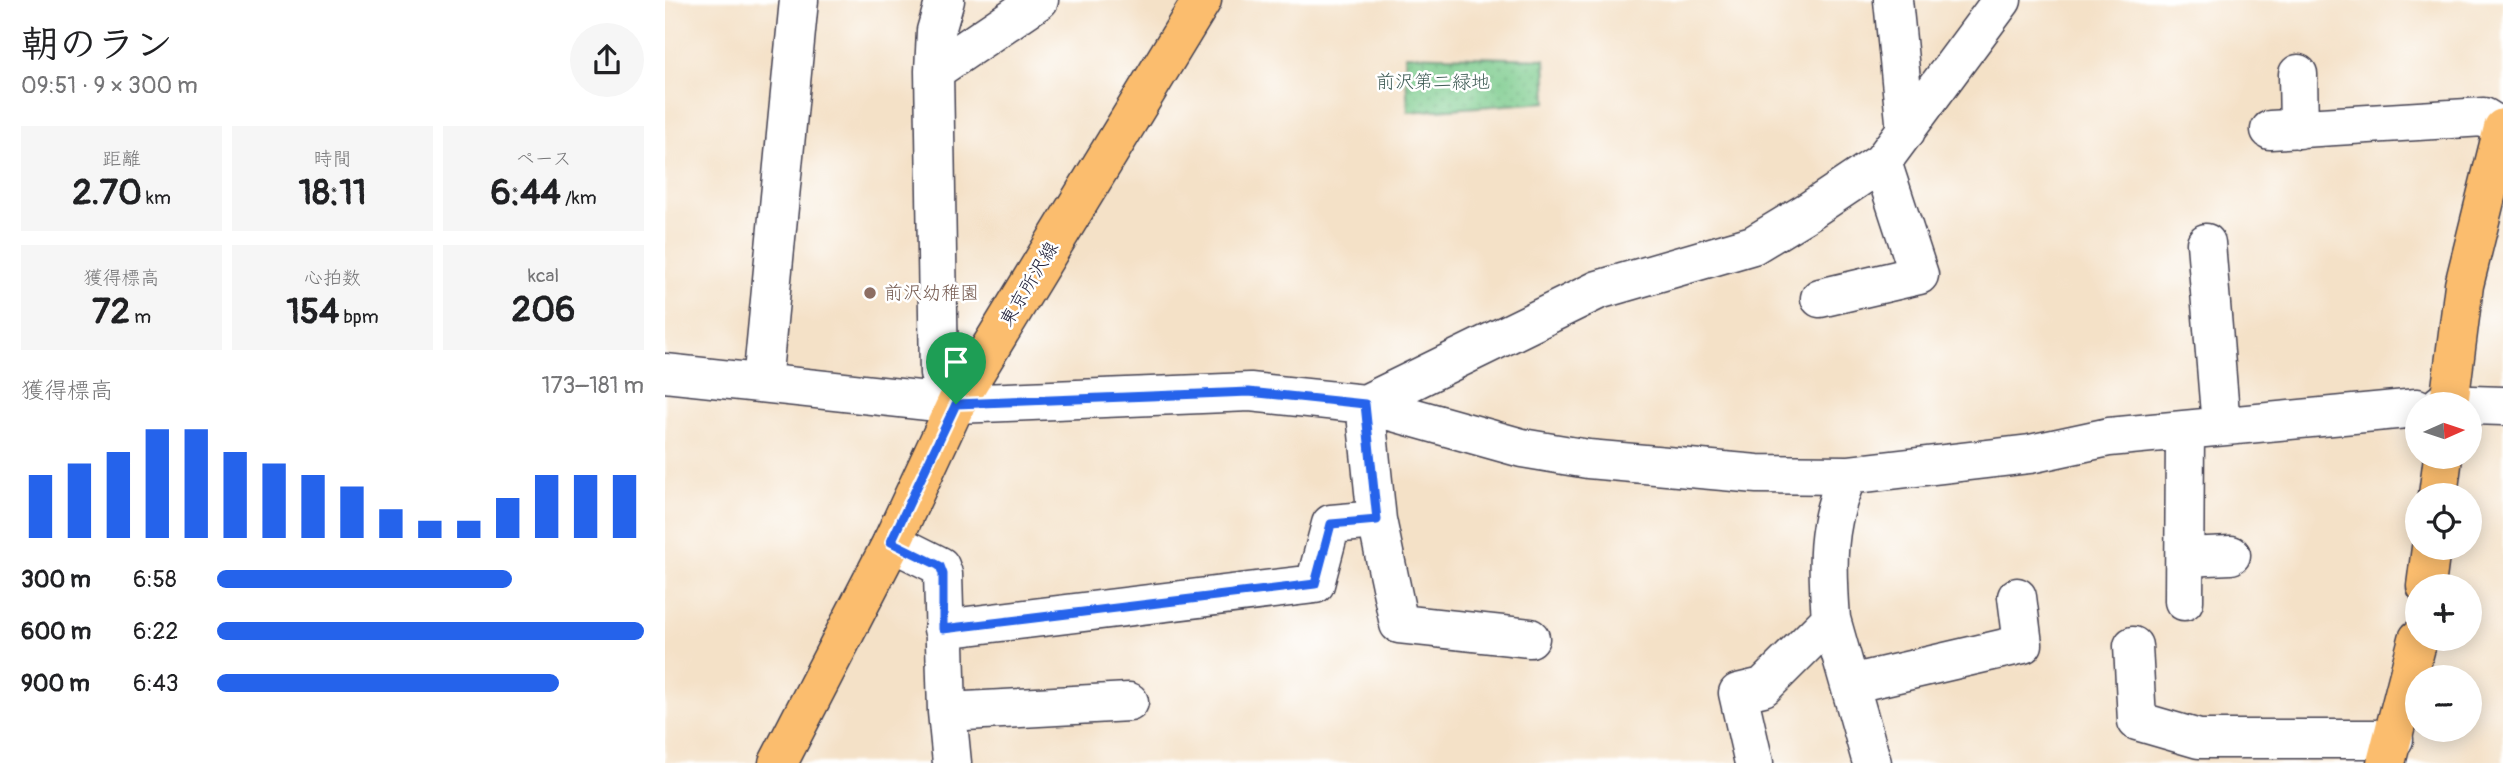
<!DOCTYPE html>
<html lang="ja">
<meta charset="utf-8">
<style>
:root{--surface:#fff;--page:#f6f6f6;--text:#202124;--muted:#757577;--accent:#2563eb}
body{margin:0;font-family:Pangolin,"Klee One",sans-serif;background:var(--page);color:var(--text);height:100vh;display:flex;flex-direction:column;font-size:26px;white-space:nowrap}
*{box-sizing:border-box;margin:0}
p{font-size:23px;color:var(--muted)}
.icon{flex:none;width:38px;height:38px;fill:none;stroke:currentColor;stroke-width:2;stroke-linecap:round;stroke-linejoin:round}
.map{position:relative;flex:1;overflow:hidden}
.sheet{display:flex;flex-direction:column;background:var(--surface);width:665px}
.sheet>*{flex:none}
.needle{width:46px;rotate:87deg}
.tools{position:absolute;left:1740px;top:392px;display:grid;gap:14px}
.tools a{display:grid;place-items:center;width:77px;height:77px;border-radius:50%;background:var(--surface);box-shadow:0 4px 18px #0003;font-size:35px}
.pin{position:absolute;display:grid;place-items:center;width:60px;height:60px;color:#fff;margin:-72px -30px;border-radius:50% 50% 50% 0;rotate:-45deg;box-shadow:0 0 7px #0007}
.pin .icon{rotate:45deg}
.round{display:grid;place-items:center;flex:none;width:74px;height:74px;border-radius:37px;background:var(--page)}
.headline{display:flex;align-items:center;justify-content:space-between;height:119px;padding:0 21px}
h1{font-size:38px;font-weight:700;line-height:52px}
.figures{display:grid;grid-template-columns:repeat(3,1fr);gap:10px;height:119px;padding:7px 21px}
.figures div{display:grid;align-content:center;border-radius:0px;background:var(--page);text-align:center}
.figures b{font-size:35px;font-weight:700}
.figures small{font-size:19px;font-weight:400}
.figures p{font-size:19px}
.chart{height:196px;padding:14px 21px}
.chart p{display:flex;justify-content:space-between}
.chart svg{width:100%;height:126px;margin-top:7px;stroke:var(--accent);stroke-width:6}
ul{padding:0 21px;list-style:none;font-size:23px}
li{display:grid;grid-template-columns:112px 84px 1fr;align-items:center;height:52px}
li i{height:18px;border-radius:9px;background:var(--accent)}
main{display:flex;flex:1;min-height:0}
.map>svg:first-child{display:block}
.grass{fill:url(#grass-dots);stroke:#4e7664;stroke-width:2}
.lines{fill:none;stroke-linecap:round;stroke-linejoin:round}
.minor-casing{stroke:#423f50;stroke-width:41}
.major-casing{stroke:#423f50;stroke-width:41}
.minor{stroke:#fff;stroke-width:38}
.major{stroke:#fbbd6e;stroke-width:38}
.route-casing{stroke:#fff;stroke-width:14}
.route{stroke:#2563eb;stroke-width:9}
.education-dot{fill:#8d6e63;stroke:#fff;stroke-width:2.5}
.labels{text-anchor:middle;dominant-baseline:central;stroke-width:5;stroke-linejoin:round;paint-order:stroke}
.park-label{font-size:19px;fill:#415d57;stroke:#fff}
.street-label{font-size:19px;fill:#22223b;stroke:#fff}
.education-label{font-size:19px;fill:#785e54;stroke:#fff;text-anchor:start}
</style>
<main>
<section class="sheet">
<div class="headline"><div><h1>朝のラン</h1><p>09:51 · 9 × 300 m</p></div><a class="round"><svg class="icon" aria-label="share" viewBox="0 0 24 24"><path d="M12 15V3M7 8l5-5 5 5M5 13v7h14v-7"/></svg></a></div>
<div class="figures">
<div><p>距離</p><b>2.70<small> km</small></b></div>
<div><p>時間</p><b>18:11</b></div>
<div><p>ペース</p><b>6:44<small> /km</small></b></div>
</div>
<div class="figures">
<div><p>獲得標高</p><b>72<small> m</small></b></div>
<div><p>心拍数</p><b>154<small> bpm</small></b></div>
<div><p>kcal</p><b>206</b></div>
</div>
<div class="chart"><p><span>獲得標高</span>173–181 m</p>
<svg viewBox="0 0 160 44" preserveAspectRatio="none"><path d="M5 44V22M15 44V18M25 44V14M35 44V6M45 44V6M55 44V14M65 44V18M75 44V22M85 44V26M95 44V34M105 44V38M115 44V38M125 44V30M135 44V22M145 44V22M155 44V22"/></svg>
</div>
<ul>
<li><b>300 m</b>6:58<i style="width:69%"></i></li>
<li><b>600 m</b>6:22<i style="width:100%"></i></li>
<li><b>900 m</b>6:43<i style="width:80%"></i></li>
</ul>
</section>
<div class="map">
<svg width="1838" height="763" viewBox="0 0 1838 763">
<defs>
<pattern id="grass-dots" width="8" height="8" patternUnits="userSpaceOnUse" patternTransform="scale(1.75)"><rect width="8" height="8" fill="#7bcb8c"/><path d="M2 2h.1M6 6h.1" fill="none" stroke="#6aae7a" stroke-width="1.8" stroke-linecap="round"/></pattern>
</defs>
<rect width="100%" height="100%" fill="#fff"/>
<filter id="ink" filterUnits="userSpaceOnUse"><feTurbulence type="fractalNoise" baseFrequency=".0143" numOctaves="2"/><feDisplacementMap in="SourceGraphic" scale="14" xChannelSelector="R" yChannelSelector="G"/><feConvolveMatrix kernelMatrix="1 2 1 2 8 2 1 2 1" color-interpolation-filters="sRGB"/></filter>
<filter id="wash" filterUnits="userSpaceOnUse"><feTurbulence type="fractalNoise" baseFrequency=".00686" numOctaves="4" result="noise"/><feDisplacementMap in="SourceGraphic" scale="28" xChannelSelector="R" yChannelSelector="G"/><feGaussianBlur stdDeviation="1.57" result="paint"/><feColorMatrix in="noise" values="0 0 0 0 0 0 0 0 0 0 0 0 0 0 0 0 0 1.4 0 .05"/><feComposite in="paint" operator="in"/></filter>
<g filter="url(#wash)">
<rect width="100%" height="100%" fill="#f4e1c7"/>
<path class="grass" d="M740,55L880,59L882,102L743,112Z"/>
</g>
<g filter="url(#ink)">
<g class="lines">
<defs>
<path id="minor" d="M280,0L271,31L269,71L274,374L291,404
M1228,0L1241,131
M269,71L374,0
M1633,74L1634,129
M1605,130L1819,117L1838,129
M1541,243L1556,426
M1155,298L1254,275L1217,162
M0,373L291,404L585,392L700,404L857,448L923,459L1092,474L1183,475L1365,454L1444,437L1752,408
M97,383L134,0
M700,404L933,290L1088,245L1144,211L1217,162L1337,0
M700,404L712,520L734,624L865,638
M1776,404L1838,406
M227,542L275,566L278,574L282,712L287,763
M1520,557L1566,555
M1519,601L1520,430
M1166,619L1207,763
M278,629L650,584L666,524L712,520
M1468,646L1472,721L1534,739H1729
M1185,684L1358,644L1352,597
M282,712L464,702
M1089,763L1073,693L1098,687L1166,619C1162,566 1160,524 1183,475"/>
<path id="major" d="M1784,404L1799,285L1838,128
M1773,495L1778,457
M1761,586L1766,548
M113,763L227,542L291,404L537,0
M1721,763L1753,639"/>
</defs>
<use href="#minor" class="minor-casing"/>
<use href="#major" class="major-casing"/>
<use href="#minor" class="minor"/>
<use href="#major" class="major"/>
</g>
</g>
<g class="lines" filter="url(#ink)">
<defs>
<path id="route" d="M584,392L700,404L712,520L666,524L650,584L278,629V574L275,566L226,542L291,404Z"/>
</defs>
<use href="#route" class="route-casing"/>
<use href="#route" class="route"/>
</g>
<circle class="education-dot" cx="205" cy="293" r="7"/>
<g class="labels">
<g class="park-label">
<text x="768" y="82">前沢第二緑地</text>
</g>
<g class="street-label">
<text transform="translate(364 284) rotate(-59)">東京所沢線</text>
</g>
<g class="education-label">
<text x="219" y="293">前沢幼稚園</text>
</g>
</g>
</svg>
<div class="tools">
<a><svg class="needle" viewBox="-14 -14 28 28"><path d="M0-13l5 13h-10z" fill="#e53935"/><path d="M0 13l5-13h-10z" fill="#757577"/></svg></a>
<a><svg class="icon" aria-label="locate" viewBox="0 0 24 24"><circle cx="12" cy="12" r="6"/><path d="M12 2v4M12 18v4M2 12h4M18 12h4"/></svg></a>
<a>+</a>
<a>−</a>
</div>
<div class="pin" style="left:291px;top:404px;background:#1e9e55"><svg class="icon" aria-label="arrive" viewBox="0 0 24 24"><path d="M6 21V4h12l-3 4 3 4H6"/></svg></div>
</div>
</main>
